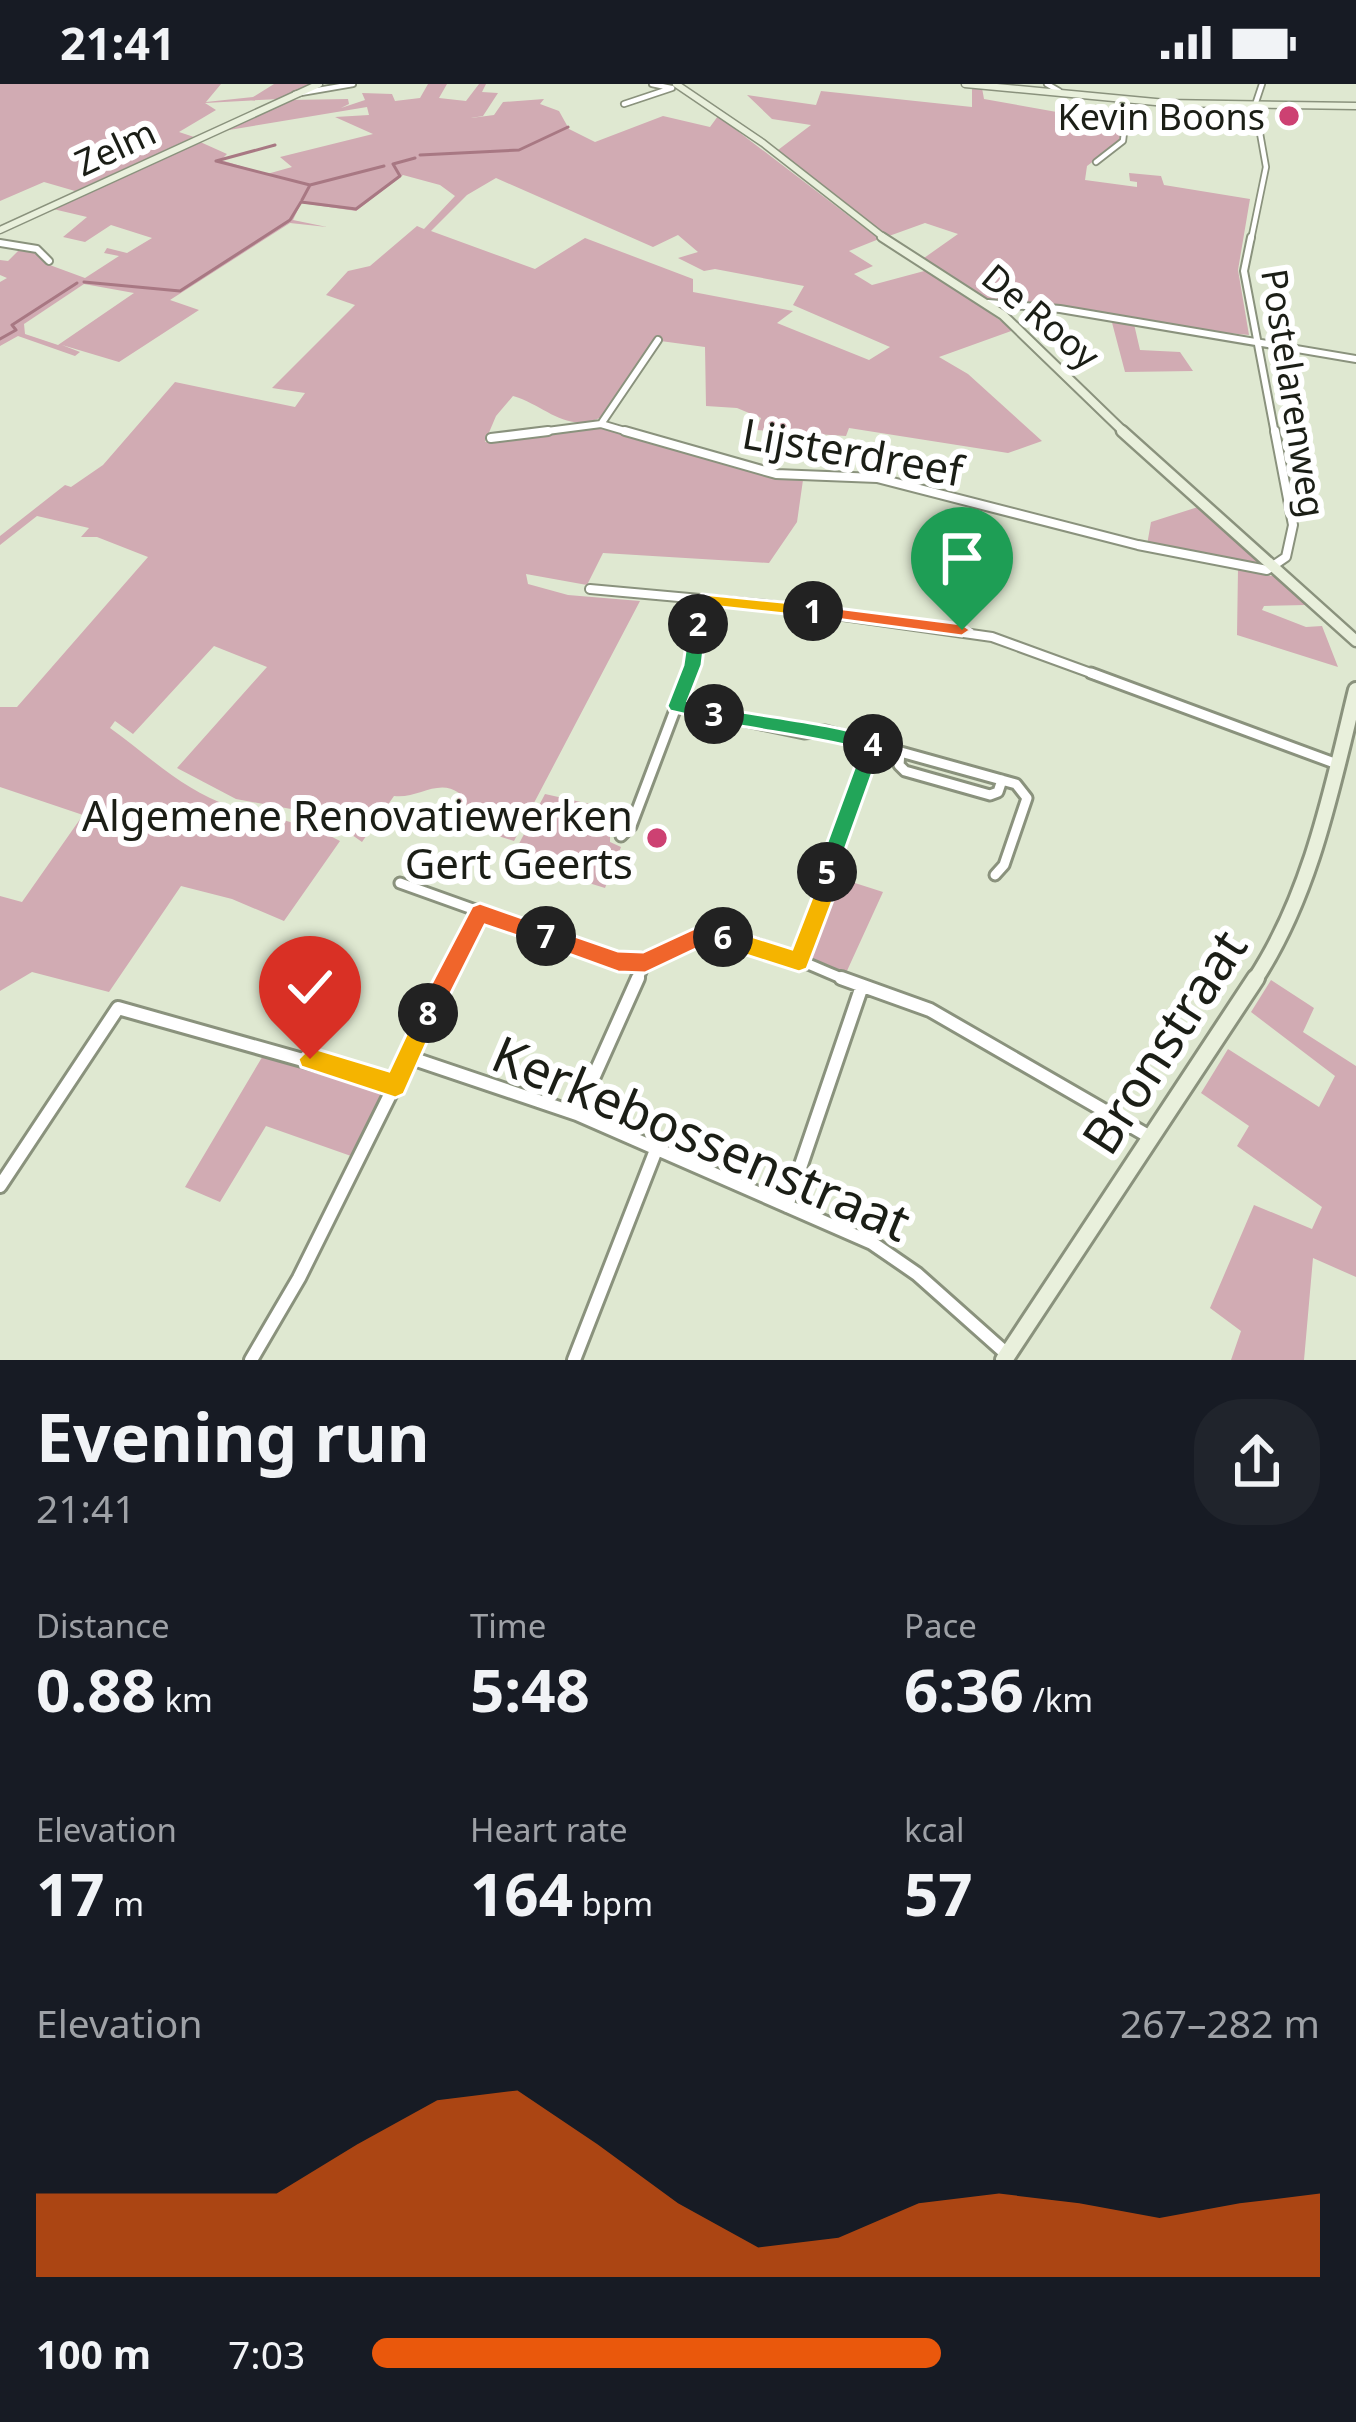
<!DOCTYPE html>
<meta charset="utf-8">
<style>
:root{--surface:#171b24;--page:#20242c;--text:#f1f3f6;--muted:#9ea1a6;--accent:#ea580c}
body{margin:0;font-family:"Noto Sans",sans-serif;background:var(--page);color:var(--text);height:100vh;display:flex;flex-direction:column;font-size:45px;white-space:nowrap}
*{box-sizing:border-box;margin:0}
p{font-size:39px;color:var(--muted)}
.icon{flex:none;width:66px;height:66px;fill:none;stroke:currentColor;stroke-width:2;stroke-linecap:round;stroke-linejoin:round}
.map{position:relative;height:1276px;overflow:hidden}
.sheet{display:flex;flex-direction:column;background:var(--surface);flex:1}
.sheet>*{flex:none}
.pin{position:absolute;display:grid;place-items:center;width:102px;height:102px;color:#fff;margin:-123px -51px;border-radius:50% 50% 50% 0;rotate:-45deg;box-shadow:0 0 12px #0007}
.pin .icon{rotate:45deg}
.km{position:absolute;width:60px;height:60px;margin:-30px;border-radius:50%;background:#222;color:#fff;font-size:33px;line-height:60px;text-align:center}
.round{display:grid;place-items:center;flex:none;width:126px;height:126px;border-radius:48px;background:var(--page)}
.summary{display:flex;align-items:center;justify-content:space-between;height:204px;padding:0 36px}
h1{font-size:66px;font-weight:700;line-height:90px}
.figures{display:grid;grid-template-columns:repeat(3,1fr);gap:18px;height:204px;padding:12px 36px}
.figures div{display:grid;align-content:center}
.figures b{font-size:60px;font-weight:700}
.figures small{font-size:33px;font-weight:400}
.figures p{font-size:33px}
.chart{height:336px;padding:24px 36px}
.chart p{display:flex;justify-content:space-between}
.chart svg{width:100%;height:216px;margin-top:12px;fill:var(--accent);opacity:.7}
ul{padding:0 36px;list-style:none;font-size:39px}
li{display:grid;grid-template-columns:192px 144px 1fr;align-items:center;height:90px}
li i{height:30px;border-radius:15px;background:var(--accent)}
.status{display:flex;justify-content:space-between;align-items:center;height:84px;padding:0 60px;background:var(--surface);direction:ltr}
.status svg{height:33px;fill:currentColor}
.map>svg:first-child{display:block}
.green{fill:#d1abb3;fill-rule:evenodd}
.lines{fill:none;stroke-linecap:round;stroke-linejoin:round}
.stream{stroke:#a87883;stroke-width:3}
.street-far4-casing{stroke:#8a927d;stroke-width:8}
.street-far3-casing{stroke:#8a927d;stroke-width:10}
.street-far2-casing{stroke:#8a927d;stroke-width:12}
.street-far1-casing{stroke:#8a927d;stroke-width:15}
.street-casing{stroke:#8a927d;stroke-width:18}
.secondary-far4-casing{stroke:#8a927d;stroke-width:9}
.secondary-far3-casing{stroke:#8a927d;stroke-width:12}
.secondary-far2-casing{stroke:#8a927d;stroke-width:15}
.secondary-far1-casing{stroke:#8a927d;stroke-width:20}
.secondary-casing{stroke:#8a927d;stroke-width:22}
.street-far4{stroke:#fff;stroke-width:4.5}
.street-far3{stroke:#fff;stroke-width:6}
.street-far2{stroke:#fff;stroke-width:8}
.street-far1{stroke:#fff;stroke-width:9}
.street{stroke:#fff;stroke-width:12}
.secondary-far4{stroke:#e9f0dc;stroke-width:6}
.secondary-far3{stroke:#e9f0dc;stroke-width:8}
.secondary-far2{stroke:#e9f0dc;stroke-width:10}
.secondary-far1{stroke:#e9f0dc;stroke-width:14}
.secondary{stroke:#e9f0dc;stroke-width:16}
.split-1{fill:#f0652b;stroke:#fff;stroke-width:3}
.split-2{fill:#f5b400;stroke:#fff;stroke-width:3}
.split-3{fill:#22a559;stroke:#fff;stroke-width:3}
.split-4{fill:#22a559;stroke:#fff;stroke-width:3}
.split-5{fill:#22a559;stroke:#fff;stroke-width:3}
.split-6{fill:#f5b400;stroke:#fff;stroke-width:3}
.split-7{fill:#f0652b;stroke:#fff;stroke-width:3}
.split-8{fill:#f0652b;stroke:#fff;stroke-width:3}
.split-9{fill:#f5b400;stroke:#fff;stroke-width:3}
.poi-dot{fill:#cd4172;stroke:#fff;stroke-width:4.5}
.labels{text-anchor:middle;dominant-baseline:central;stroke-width:12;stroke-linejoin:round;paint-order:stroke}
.far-poi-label{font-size:36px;fill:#1b1e16;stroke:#fff;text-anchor:end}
.far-street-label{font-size:36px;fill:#1b1e16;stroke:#fff}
.street-label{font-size:42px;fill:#1b1e16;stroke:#fff}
.poi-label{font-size:42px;fill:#1b1e16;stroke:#fff;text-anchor:end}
.near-street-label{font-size:51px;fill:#1b1e16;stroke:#fff}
</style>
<div class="status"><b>21:41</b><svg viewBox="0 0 49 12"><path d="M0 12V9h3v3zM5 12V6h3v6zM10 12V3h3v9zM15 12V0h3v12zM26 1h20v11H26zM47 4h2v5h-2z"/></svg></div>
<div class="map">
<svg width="1356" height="1276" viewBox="0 0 1356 1276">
<rect width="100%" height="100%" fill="#dfe8d1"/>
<path class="green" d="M0,0H221L206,18L253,13L274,0H314L279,15L205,19L216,26L179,48L194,53L75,107L44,98L0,117Z
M428,0H447L439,14L466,17L479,0H486L482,8L498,9L483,32L471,34L494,31L503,18L544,15L540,20L559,27L569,45L595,58L663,32L710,43L718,32L879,155L849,167L873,182L854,190L872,201L928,186L1014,246L939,273L968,290L1042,357L1008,369L849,344L846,352L756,346L761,334L737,324L706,322L705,263L653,256L602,333C565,350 547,322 513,312L496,332L485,358L596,342L776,393L803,396L797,438L769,479L603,469L587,501L526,490L528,500L568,511L640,517L514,757L455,738L459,709C438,694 418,715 394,712L362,758L324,731L236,715L177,684L267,583L214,562L133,650L115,637L110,644C149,672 184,707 230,722C268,735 304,737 340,757L284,837L232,815L181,802L109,908L32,888L0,907V812L22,818L83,731L0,703V623H17L148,473L97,453H81L89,444L37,432L0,461V452L65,401L71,403L103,381L175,298L295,323L305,309L272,304L355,221L326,211L348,187L370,182L417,142L424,145L455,112L440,101L403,91L356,127L301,119L293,136L327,143L290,139L170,216L199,226L119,278L62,261L80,268L75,272L18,252L0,262V198L7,194L0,191V176L8,177L22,163L39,169L47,180L85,194L119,172L104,169L107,164L127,169L152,154L111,141L85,158L63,153L87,133L53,125L198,57L227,70L221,76L267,90L292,83L280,73L373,50L335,33L369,31L367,23L217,48L289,16L348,15L349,20L341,24L365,16L362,9L392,10L395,17L420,14ZM496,94L653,163L678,151L698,168L678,174L704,187L715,185L804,202L793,221L890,263L869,276L777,239L793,227L693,208V195L585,154L535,185L431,147L467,111ZM84,200L134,209L58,261L25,250L24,240Z
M972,3L982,4L984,15L1068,30L1071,39L1122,45L1119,58L1087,82L1085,96L1137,103V98L1130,97L1129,89L1161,92L1164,101L1250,115L1238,186L1249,251L1134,240L1140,266L1180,268L1193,287L1125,288L1110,231L1031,220L1011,232L924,174L958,150L925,139L889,152L816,100L778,66L811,41L772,35L747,11L816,21L821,7L972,23Z
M1198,423L1264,481L1147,461L1151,438Z
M1238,485L1277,493L1306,521L1264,522L1262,526L1306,543L1322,542L1338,583L1237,551Z
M545,710L630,729L627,739L610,747V758L621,763L605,804L511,775Z
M833,792L883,808L846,889L806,874L834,805Z
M1271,896L1314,924L1303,948L1356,982V1193L1313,1174L1304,1276H1231L1241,1247L1210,1224L1254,1121L1312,1145L1322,1123L1237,1062L1249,1042L1201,1009L1228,965L1319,1023L1335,992L1251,928Z
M264,970L386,1005L351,1072L266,1042L220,1118L185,1103Z"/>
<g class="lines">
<path class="stream" d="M275,61L216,77L310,101
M420,71L519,66L568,43
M302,116L310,101L384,82
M84,198L180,207L290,136L301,118L356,125L400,92L393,80L415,74
M0,255L16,246L12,241L77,199"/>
<defs>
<path id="street-far4" d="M652,0L671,4
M1047,0L1059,7
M295,10L353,0
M624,20L672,4
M1096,78L1123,57L1128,16
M1251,156L1266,83L1255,21L1262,0"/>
<path id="street-far3" d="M1251,153L1244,187L1275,350
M0,159L37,165L49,177
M988,219L1060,225L1356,275
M601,340L658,256
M524,350L601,340L635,350"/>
<path id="street-far2" d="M625,347L776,390L877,394L1138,461L1267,486L1286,473L1293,441L1275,347
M491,354L548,347
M590,505L766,521L992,553L1099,592
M688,592L702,516"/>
<path id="street-far1" d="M1091,589L1337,680
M677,622L804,649L825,647L1016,700L1027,714L1004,781L995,791
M900,668L899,681L905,687L990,711L998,708L1002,696
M621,752L631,742L689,589
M400,799L618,877C657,878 671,858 707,854C751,849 808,882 849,897
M799,877L827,803V786L875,661
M447,897L480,829
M637,897L645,878"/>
<path id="street" d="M841,894L930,926L1150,1053
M408,973L577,1030L872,1159L917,1190L1008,1271
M577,1030L638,894
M0,1102L118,924L395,1002
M787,1122L862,902
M251,1276L299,1194L448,894
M574,1276L656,1066"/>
<path id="secondary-far4" d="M676,0L763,59L887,156
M965,0L1166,19L1356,22
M0,146L319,0"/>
<path id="secondary-far3" d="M882,153L1003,231L1126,350"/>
<path id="secondary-far2" d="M1122,347L1356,557"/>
<path id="secondary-far1" d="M1254,897C1311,811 1332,704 1356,606"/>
<path id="secondary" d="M1004,1276L1256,894"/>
</defs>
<use href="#street-far4" class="street-far4-casing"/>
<use href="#street-far3" class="street-far3-casing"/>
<use href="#street-far2" class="street-far2-casing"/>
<use href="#street-far1" class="street-far1-casing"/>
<use href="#street" class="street-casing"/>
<use href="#secondary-far4" class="secondary-far4-casing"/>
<use href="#secondary-far3" class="secondary-far3-casing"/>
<use href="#secondary-far2" class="secondary-far2-casing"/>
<use href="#secondary-far1" class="secondary-far1-casing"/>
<use href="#secondary" class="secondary-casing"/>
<use href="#street-far4" class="street-far4"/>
<use href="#street-far3" class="street-far3"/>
<use href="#street-far2" class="street-far2"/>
<use href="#street-far1" class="street-far1"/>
<use href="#street" class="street"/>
<use href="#secondary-far4" class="secondary-far4"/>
<use href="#secondary-far3" class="secondary-far3"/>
<use href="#secondary-far2" class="secondary-far2"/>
<use href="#secondary-far1" class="secondary-far1"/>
<use href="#secondary" class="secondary"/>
</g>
<path class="split-1" d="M813,521L962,540L971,546L962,552L806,531L804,527Z"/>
<path class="split-2" d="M702,510L813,521L822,527L813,533L710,522L707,540L698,546L689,540L693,516Z"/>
<path class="split-3" d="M698,534L707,540L702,581L688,617L721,625V635L714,637L670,627L667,622L683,581L689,540Z"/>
<path class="split-4" d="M714,623C770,634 826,638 880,655L883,660L873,668C821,653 768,648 714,637L705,630Z"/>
<path class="split-5" d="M873,653L883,660L837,788L827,798L816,788L863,660Z"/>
<path class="split-6" d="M827,779L837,788L838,803L807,885L799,888L715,861L712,853L723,843L792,865L816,803V788Z"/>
<path class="split-7" d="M546,842L618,867L643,868L693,845L723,843L734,853L731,861L696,865L645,889L618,888L538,859L535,852Z"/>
<path class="split-8" d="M480,819L554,845V859L546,862L485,841L437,937H420V921L472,822Z"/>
<path class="split-9" d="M428,918L440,929L404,1010L395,1014L301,983L298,975L310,963L389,987L420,921Z"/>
<g class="poi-dot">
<circle cx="1289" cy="32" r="12"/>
<circle cx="657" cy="754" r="12"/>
</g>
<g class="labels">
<g class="far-poi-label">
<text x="1265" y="32">Kevin Boons</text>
</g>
<g class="far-street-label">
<text transform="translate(115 63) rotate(-25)">Zelm</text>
<text transform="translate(1041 232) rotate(40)">De Rooy</text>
<text transform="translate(1294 309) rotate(81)">Postelarenweg</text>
</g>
<g class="street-label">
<text transform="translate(853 367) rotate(10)">Lijsterdreef</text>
</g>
<g class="poi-label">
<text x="633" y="730">Algemene Renovatiewerken<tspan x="633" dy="48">Gert Geerts</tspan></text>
</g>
<g class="near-street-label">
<text transform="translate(1163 957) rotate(-57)">Bronstraat</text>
<text transform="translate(702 1053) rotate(23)">Kerkebossenstraat</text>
</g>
</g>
</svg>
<div class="pin" style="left:962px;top:546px;background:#1e9e55"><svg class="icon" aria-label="arrive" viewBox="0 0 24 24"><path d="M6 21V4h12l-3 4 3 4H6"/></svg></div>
<div class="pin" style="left:310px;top:975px;background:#d93025"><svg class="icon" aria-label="check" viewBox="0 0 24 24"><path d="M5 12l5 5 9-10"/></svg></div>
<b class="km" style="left:813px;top:527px">1</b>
<b class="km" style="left:698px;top:540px">2</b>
<b class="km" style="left:714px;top:630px">3</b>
<b class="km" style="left:873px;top:660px">4</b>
<b class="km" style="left:827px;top:788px">5</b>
<b class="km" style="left:723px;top:853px">6</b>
<b class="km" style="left:546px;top:852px">7</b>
<b class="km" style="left:428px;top:929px">8</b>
</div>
<section class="sheet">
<div class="summary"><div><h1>Evening run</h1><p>21:41</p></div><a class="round"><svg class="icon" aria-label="share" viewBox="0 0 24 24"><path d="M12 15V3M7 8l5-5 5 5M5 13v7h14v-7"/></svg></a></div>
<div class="figures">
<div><p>Distance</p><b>0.88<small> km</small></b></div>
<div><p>Time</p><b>5:48</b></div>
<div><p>Pace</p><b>6:36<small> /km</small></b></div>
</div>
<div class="figures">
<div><p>Elevation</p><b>17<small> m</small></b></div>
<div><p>Heart rate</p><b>164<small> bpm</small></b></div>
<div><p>kcal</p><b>57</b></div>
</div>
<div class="chart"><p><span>Elevation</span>267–282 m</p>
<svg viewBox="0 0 160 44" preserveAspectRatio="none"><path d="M0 44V27L10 27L20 27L30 27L40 17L50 8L60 6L70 17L80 29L90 38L100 36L110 29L120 27L130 29L140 32L150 29L160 27V44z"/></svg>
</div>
<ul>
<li><b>100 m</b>7:03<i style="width:60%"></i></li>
</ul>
</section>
